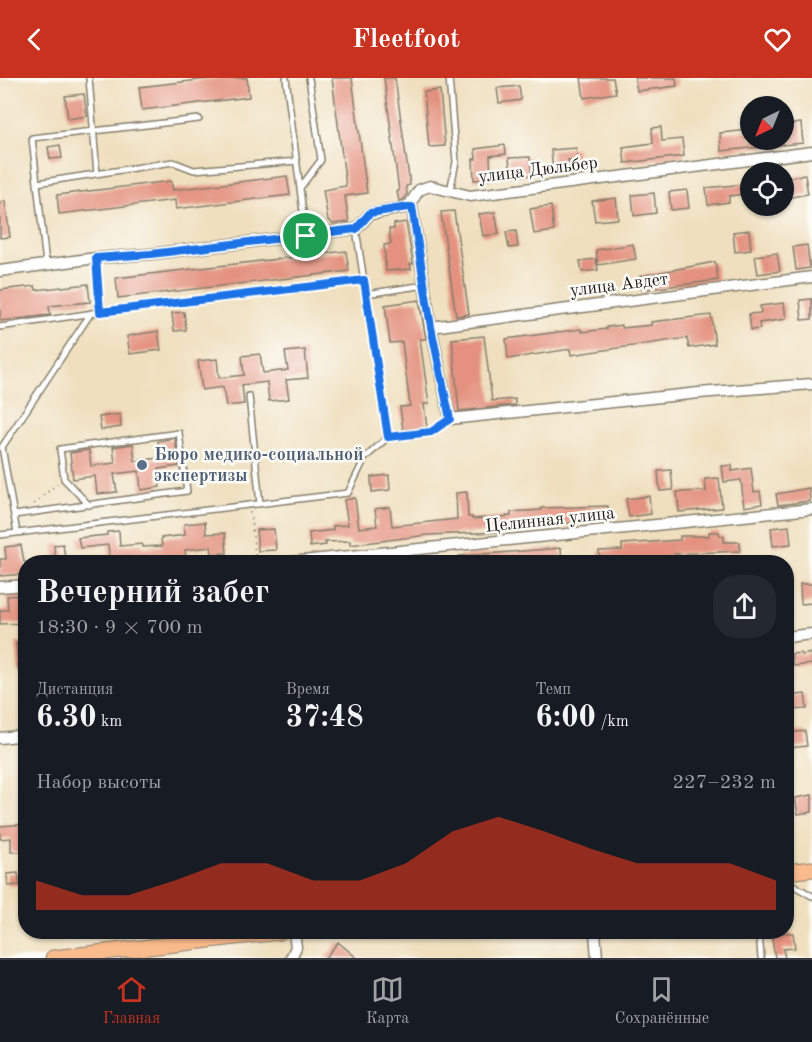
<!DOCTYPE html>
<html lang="ru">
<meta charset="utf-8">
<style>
:root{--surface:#171b24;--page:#242831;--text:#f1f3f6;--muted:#9ea1a6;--line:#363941;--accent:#c8321e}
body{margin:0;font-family:"Old Standard TT",serif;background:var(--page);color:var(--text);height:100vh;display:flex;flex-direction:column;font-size:22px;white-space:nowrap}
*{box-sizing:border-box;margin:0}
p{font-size:20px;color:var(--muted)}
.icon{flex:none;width:33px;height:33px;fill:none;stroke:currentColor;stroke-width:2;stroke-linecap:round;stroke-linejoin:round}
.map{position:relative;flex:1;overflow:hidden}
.drawer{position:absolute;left:18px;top:477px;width:776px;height:384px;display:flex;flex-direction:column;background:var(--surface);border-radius:24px;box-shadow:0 2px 4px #0004}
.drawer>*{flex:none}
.needle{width:39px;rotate:223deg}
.buttons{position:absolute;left:740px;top:18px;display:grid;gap:12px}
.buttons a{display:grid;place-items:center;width:54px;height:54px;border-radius:50%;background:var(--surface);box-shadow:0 2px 4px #0004;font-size:30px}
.pin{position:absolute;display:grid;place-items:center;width:51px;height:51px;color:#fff;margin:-26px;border:3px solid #fff;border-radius:50%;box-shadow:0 2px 6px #0007}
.round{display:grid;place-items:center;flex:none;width:63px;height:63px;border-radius:24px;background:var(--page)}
.overview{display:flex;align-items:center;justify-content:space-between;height:102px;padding:0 18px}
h1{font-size:33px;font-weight:800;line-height:45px}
.figures{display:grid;grid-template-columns:repeat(3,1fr);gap:9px;height:102px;padding:6px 18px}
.figures div{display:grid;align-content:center}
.figures b{font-size:30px;font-weight:800}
.figures small{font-size:16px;font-weight:400}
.figures p{font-size:16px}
.chart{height:168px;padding:12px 18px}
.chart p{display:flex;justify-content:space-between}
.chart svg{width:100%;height:108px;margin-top:6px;fill:var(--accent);opacity:.7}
header{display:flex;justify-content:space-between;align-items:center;height:78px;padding:0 18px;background:var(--accent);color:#fff;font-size:27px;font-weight:800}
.menu{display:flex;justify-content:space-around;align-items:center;height:84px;border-top:2px solid var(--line);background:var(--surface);font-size:16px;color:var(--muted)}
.menu a{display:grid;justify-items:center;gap:3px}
.menu .on{color:var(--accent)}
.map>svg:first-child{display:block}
.building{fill:#e4927f}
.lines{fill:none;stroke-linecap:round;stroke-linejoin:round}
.service-casing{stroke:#867e6d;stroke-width:8}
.minor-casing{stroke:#867e6d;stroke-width:13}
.primary-casing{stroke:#867e6d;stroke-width:17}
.path{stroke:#867e6d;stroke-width:1.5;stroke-dasharray:1.5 4.5;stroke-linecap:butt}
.service{stroke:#fff;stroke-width:5}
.minor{stroke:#fff;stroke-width:10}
.primary{stroke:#fabb8c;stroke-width:15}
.route-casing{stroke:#fff;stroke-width:12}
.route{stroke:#1a73e8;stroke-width:8}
.service-dot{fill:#5c6f8a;stroke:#fdfcf7;stroke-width:2}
.labels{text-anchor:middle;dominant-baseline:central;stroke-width:5;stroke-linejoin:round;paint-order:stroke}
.street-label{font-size:18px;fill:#1c1c1c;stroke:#fdfcf7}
.service-label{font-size:18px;font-weight:bold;fill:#4e5e75;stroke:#fdfcf7;text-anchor:start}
</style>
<header><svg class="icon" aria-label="back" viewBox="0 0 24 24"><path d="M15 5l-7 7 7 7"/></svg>Fleetfoot<svg class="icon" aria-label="heart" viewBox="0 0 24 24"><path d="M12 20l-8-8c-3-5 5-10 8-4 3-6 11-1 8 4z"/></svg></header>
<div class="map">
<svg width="812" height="880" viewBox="0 0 812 880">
<rect width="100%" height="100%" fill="#fdfcf7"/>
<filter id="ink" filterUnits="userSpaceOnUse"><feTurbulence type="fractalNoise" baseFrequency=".0167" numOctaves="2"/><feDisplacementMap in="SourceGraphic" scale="12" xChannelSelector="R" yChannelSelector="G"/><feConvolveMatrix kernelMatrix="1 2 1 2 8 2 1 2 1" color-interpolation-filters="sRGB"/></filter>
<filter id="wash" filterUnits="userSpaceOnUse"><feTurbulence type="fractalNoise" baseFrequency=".008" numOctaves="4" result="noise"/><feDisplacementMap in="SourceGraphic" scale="24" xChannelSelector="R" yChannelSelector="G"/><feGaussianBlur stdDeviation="1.35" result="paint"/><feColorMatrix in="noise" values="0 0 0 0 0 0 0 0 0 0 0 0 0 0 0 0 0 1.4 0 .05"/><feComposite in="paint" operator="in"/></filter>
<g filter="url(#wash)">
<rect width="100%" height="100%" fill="#efdfbe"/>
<g id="blocks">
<path class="building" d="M217,0H247L249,19L142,32L139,9Z
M332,0H352L367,115L345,118L349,144L333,146L328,142L323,112L346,108Z
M384,0H395L410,107L406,108L407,116L403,122L399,123L397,114L399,113Z
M581,0H613L616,15L584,20Z
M635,0H676L677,8L637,13Z
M519,8L521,22L499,25L497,10Z
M440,12L445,68L429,69L424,14Z
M84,16L87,38L68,41L65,18Z
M801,45L803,65L783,67V47Z
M661,49L662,63L682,61L684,78L625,85L623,69L653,65L652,50Z
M750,52V62H780L781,67L721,73L720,55Z
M60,67L62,80L50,81L48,69Z
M505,67L506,76L490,78L491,101L474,102L473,81H476L475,71Z
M576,70L577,81L568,82L570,92L553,94L551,72Z
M530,79L532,97L511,98L509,80Z
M805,97L808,116L787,120L786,116H783V100Z
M287,98L290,117L176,131L175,122L59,136L57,117L171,103L173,112Z
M744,106L745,116L729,118V124L708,127L706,110Z
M687,112L689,130L671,132L669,114Z
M654,115L656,135L634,138L632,117Z
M616,120L618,141L595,143L592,123Z
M5,123L10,159L0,160V124Z
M551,128L554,153L534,156L530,131Z
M454,133L469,236L456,238L441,134Z
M495,134L499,156L483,158L479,136Z
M406,144L413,186H410L411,191L386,193L384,167L391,166L389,151H394V146Z
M749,152L751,172L735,174L733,154Z
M516,153L518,169L509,170L506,154Z
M633,166L636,181L598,187L596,172Z
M807,167L810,190L796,192L793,169Z
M346,173L349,193L118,220L116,200Z
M777,175L780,193L758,196L755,178Z
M596,181L598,192L582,194L580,183Z
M715,184L718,202L642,212L640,198Z
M88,206L90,224L49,228L50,237L0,243V212L35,208L36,212Z
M812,221V241L802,242L800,222Z
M419,222L426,261H420L429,326H424L427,350L403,352L400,329L410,328L402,264L390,265L385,227Z
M784,225L786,241L759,245L760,251L751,252L749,236L761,235L760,228Z
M184,234L186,252L174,253L172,235Z
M711,237L715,266L689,270L687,260L571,277L570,271L508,281L506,261L581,251L582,254L607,251V249L622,247V250L652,247L651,244Z
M158,253L161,272L130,276L127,258Z
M484,258L492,323L515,321V327L459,333L452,261Z
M305,272L308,300L286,302L289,321L269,323L267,304L242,307L244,326L226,328L223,309L202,312L198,283L217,281L219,300L244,297L242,278L260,276L263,295L288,292L285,274Z
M120,336L121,349L101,352L99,339Z
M175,360L179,388L158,391L160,409L141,412L139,393L114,396L117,414L97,416L95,398L73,401L70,375L89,372L91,388L115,385L113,369L133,366L135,383L160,380L158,363Z
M732,387V393L751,390L754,414L760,413L762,426L744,429L741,402L724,404L722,388Z
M671,392L673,412L660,413L658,393Z
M389,397L390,412L372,414L371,399Z
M719,400L722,430L679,434L677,414L706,413L705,401Z
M809,410L810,423L778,427L776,416Z
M467,414L468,439H472V441L511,438V434L541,432V430L608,428L609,441L590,444L527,447V449L500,451V454L428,457L350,467V463L325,464L326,467L310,469L309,455L333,452V448L348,447L344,422L355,420L359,450L377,448L375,431L390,429L392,448L457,441L456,415Z
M649,418L651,436L629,439L626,421Z
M205,444L206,456L225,455L227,475L212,476L211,469L185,472L186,479L161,482V483L147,484L146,480L110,484L108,467L80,470L78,460L107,457V454L119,453L120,468L142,466V469L162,468L161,460L185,457L184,446Z
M789,448L791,466L773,468L771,450Z
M274,451L276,472L258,473L256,452Z
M709,454H719L720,458H724V464H740V473L675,476V484H600L599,473L622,472V466L680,462V458H709Z
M63,466L65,480L55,481L54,467Z
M21,467L24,484H26V496L0,498V481H6L5,469Z
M561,470L562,484H459V478Z
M800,506H812V525L801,526Z
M23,517L25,545L0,546V532H8L7,518Z
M16,565H25L26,595H19Z
M801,575V577L812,575V586L793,588L791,576Z
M805,616L807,631L787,632L786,618Z
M805,653L807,668L789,670L787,655Z
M812,717V734L798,736L795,720Z
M26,746V774H11V760L0,761V748Z
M18,795L20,807L8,808L7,796Z
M771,854L793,855L795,870L783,871L785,880H775Z
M338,864L357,880H325Z"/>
</g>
</g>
<g filter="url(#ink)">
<use href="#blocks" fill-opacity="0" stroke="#867e6d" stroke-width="1.5"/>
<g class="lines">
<defs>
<path id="service" d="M89,0L97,96
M286,0L306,158
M449,0L456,84L450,113
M37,105L32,60L199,41
M300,110L321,82L309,0
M356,151L388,359L431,354L450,341
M96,180L100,234
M46,186L37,105L173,84L194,92L297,83
M366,216L425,207
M0,249L100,234L364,202
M249,318L260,426
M14,437L187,413L179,355L60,371L64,401L89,427
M17,455L2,369L91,235
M0,457L348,415L365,380L388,359
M786,803L812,818
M759,854L761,880"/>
<path id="minor" d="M408,129H412L431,249L450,341L699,315L812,306
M0,193L96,180L151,176L356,151L370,136L408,129L419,112L430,108L470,118L812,74
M431,249L812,199
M292,484L812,431
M0,509L26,507
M786,559L812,556
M0,660L26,657
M595,854L597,880
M291,880L296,869L294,854"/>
<path id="primary" d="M786,794L812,791
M53,880L280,854"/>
</defs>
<use href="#service" class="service-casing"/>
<use href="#minor" class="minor-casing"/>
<use href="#primary" class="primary-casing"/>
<path class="path" d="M34,426L58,405
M250,434L256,484"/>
<use href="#service" class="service"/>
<use href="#minor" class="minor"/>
<use href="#primary" class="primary"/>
</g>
</g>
<g class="lines" filter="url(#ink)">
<defs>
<path id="route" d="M408,129H412L431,249L450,341L431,354L388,359L364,202L100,234L96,180L151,176L356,151L370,135Z"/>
</defs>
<use href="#route" class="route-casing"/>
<use href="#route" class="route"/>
</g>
<circle class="service-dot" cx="142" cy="387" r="6"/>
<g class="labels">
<g class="street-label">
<text transform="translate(538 92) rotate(-7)">улица Дюльбер</text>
<text transform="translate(619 207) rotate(-7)">улица Авдет</text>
<text transform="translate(550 442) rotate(-6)">Целинная улица</text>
</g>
<g class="service-label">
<text x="154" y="377">Бюро медико-социальной<tspan x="154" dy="21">экспертизы</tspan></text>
</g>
</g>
</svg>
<div class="buttons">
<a><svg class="needle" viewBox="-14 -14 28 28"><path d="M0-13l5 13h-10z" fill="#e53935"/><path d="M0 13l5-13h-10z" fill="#9ea1a6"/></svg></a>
<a><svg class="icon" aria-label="locate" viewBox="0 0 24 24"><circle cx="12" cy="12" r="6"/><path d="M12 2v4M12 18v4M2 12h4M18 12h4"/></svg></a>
</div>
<div class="pin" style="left:306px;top:158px;background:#1e9e55"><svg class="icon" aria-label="arrive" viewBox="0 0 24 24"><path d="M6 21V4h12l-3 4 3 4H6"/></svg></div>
<section class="drawer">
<div class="overview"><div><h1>Вечерний забег</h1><p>18:30 · 9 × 700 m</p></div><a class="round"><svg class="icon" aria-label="share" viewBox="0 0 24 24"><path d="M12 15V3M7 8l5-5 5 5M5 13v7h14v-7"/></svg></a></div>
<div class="figures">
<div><p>Дистанция</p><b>6.30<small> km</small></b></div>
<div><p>Время</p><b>37:48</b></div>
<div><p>Темп</p><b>6:00<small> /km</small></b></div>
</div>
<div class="chart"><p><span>Набор высоты</span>227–232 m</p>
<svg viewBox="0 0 160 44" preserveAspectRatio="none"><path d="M0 44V32L10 38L20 38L30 32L40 25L50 25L60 32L70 32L80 25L90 12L100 6L110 12L120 19L130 25L140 25L150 25L160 32V44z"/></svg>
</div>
</section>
</div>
<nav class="menu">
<a class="on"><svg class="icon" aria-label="home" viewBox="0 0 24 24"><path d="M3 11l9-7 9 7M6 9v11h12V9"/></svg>Главная</a>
<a><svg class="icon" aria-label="map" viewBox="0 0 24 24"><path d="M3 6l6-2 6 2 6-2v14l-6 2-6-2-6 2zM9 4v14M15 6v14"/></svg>Карта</a>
<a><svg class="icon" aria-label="saved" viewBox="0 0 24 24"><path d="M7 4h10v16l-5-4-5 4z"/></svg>Сохранённые</a>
</nav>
